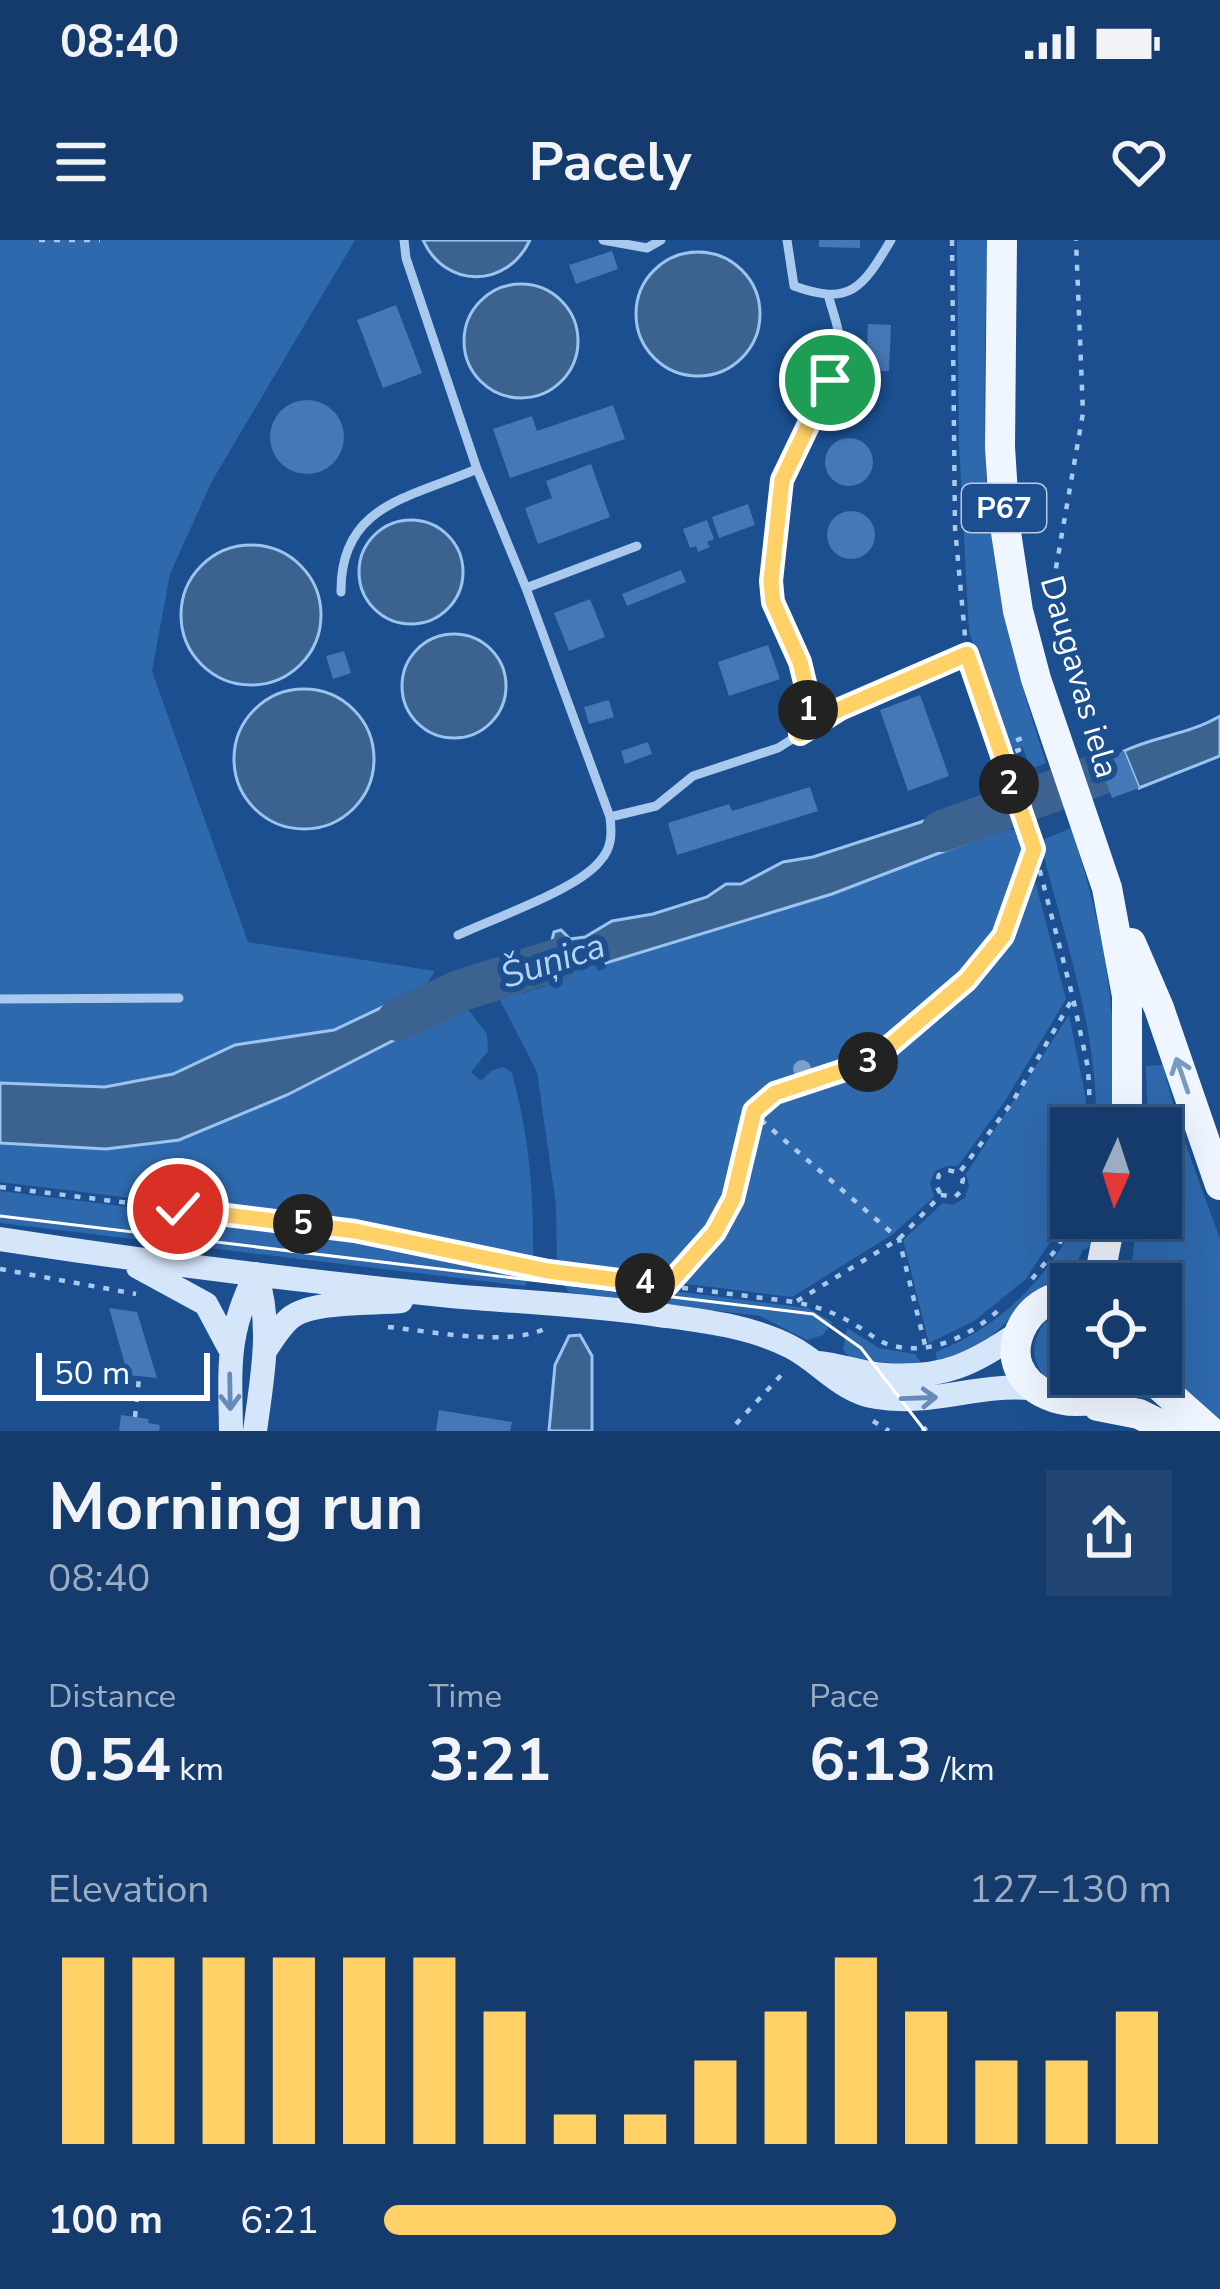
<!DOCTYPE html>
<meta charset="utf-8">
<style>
:root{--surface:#143b6b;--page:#214673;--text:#f1f3f6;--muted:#9dadc1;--line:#33557e;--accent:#ffd166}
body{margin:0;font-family:"Nunito Sans",sans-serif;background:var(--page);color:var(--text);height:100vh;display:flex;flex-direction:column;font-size:45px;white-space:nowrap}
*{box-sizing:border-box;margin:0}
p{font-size:39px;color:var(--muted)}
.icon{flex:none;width:66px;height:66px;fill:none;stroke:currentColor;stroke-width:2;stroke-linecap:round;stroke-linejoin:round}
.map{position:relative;height:1191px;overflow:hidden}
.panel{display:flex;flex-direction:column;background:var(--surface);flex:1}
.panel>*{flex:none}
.needle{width:78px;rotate:183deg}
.fabs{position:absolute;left:1050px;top:867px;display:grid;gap:24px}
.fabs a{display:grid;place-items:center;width:132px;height:132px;border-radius:0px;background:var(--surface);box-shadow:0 12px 48px #0002,0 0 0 3px var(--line);font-size:60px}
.scale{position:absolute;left:36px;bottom:30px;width:174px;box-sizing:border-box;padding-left:12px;border:6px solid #fff;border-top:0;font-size:33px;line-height:42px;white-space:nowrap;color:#fff;-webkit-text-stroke:9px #1b4f8f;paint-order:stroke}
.pin{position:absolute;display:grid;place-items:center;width:102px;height:102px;color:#fff;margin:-51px;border:6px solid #fff;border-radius:50%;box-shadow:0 3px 12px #0007}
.km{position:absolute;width:60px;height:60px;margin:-30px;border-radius:50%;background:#222;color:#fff;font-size:33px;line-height:60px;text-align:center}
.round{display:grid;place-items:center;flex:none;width:126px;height:126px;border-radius:0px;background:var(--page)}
.headline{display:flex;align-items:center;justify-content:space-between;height:204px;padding:0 48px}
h1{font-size:66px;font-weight:700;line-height:90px}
.figures{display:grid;grid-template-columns:repeat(3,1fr);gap:18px;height:204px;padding:12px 48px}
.figures div{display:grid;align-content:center}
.figures b{font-size:60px;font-weight:700}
.figures small{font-size:33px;font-weight:400}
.figures p{font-size:33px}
.chart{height:336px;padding:24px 48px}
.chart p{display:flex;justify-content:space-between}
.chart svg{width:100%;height:216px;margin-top:12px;stroke:var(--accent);stroke-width:6}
ul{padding:0 48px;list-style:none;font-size:39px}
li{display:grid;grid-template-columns:192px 144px 1fr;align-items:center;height:90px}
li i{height:30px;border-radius:15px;background:var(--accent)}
.status{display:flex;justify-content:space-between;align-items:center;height:84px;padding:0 60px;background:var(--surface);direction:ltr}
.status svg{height:33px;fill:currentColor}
header{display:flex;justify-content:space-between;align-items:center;height:156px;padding:0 48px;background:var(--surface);font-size:54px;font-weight:700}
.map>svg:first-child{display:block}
.green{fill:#2e69ad}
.water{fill:#3c6290;stroke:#9cc4f0;stroke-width:3}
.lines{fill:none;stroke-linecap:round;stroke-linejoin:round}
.river{stroke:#3c6290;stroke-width:42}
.building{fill:#4478b7}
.path{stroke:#a9c9ee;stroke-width:4.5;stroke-dasharray:6 9;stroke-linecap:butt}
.lane{stroke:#a9c9ee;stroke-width:9}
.secondary{stroke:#d6e6fa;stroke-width:24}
.primary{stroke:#f0f6ff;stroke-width:30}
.tram{stroke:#fff;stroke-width:3}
.tree{fill:#7ea0ca}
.oneway{stroke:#7b9ac1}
.oneway2{stroke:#668bba}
.route-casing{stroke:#fff;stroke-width:24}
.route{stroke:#ffd166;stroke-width:15}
.labels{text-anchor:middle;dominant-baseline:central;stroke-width:12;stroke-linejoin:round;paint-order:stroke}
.shield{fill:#1b4f8f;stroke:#bbcadd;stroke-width:3}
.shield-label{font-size:30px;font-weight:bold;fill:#fff}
.street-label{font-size:33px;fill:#fff;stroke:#1b4f8f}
.water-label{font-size:36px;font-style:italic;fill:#b5d3f5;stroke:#1b4f8f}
</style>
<div class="status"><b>08:40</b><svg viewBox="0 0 49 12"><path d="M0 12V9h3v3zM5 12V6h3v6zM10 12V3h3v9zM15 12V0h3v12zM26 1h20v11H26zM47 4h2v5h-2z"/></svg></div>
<header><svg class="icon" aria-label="menu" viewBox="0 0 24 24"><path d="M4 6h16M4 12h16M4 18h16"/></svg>Pacely<svg class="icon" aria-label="heart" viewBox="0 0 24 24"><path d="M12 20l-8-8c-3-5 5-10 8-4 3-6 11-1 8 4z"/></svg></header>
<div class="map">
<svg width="1220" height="1191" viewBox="0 0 1220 1191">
<rect width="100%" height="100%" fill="#1b4f8f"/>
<path class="green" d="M0,0H355L212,241L170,334L152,431L248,702L435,731L425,747L334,790L236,805L173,834L105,847L0,843Z
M957,0H987C986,105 979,212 994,316C1004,387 1024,455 1046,523L1031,529L1022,506L1009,510L1003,507L969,390L959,204Z
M1071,588C1104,688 1122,783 1110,888H1096C1099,792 1063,694 1040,601Z
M1002,589L1020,590L1026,606L1066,759L1005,861L958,926H947L935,931L930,943L934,957L893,994L792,1057L557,1028L556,965L537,832L500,760L504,757L500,745L507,742L523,753L546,746L547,736L594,720L598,731L606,728V723L832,654Z
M464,764L487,794L488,811L471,832L481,841L491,831L504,827L512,833C530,900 534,954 533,1023L360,986L0,942V903L106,909L179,900L287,855Z
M1069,775L1086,859L1084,888H1071V960L1063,982L1026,1039L974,1081L929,1103L903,1000L943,963L953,965L965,958L969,945L966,934Z
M1163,825L1179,886L1220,999V1190L1161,1134V1044H1131L1130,1039L1137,978H1161V888H1148L1146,826Z
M0,951L355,995L532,1032L525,1046L0,983Z
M1079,978H1095L1089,1007L1083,1010L1073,1030L1049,1042L980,1107L937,1124L936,1112C1002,1086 1046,1039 1079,978Z
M562,1037L808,1068L832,1082L823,1095L807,1100L760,1076L568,1052Z
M1071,1069V1134H1114L1105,1145L1052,1148C1034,1125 1027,1109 1044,1083Z
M847,1088L879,1108L915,1114L923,1126L851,1119L843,1110Z"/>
<path class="water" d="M423,0H530C507,49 445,49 423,0Z
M636 74a62 62 0 1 1 124 0a62 62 0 1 1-124 0Z
M464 101a57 57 0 1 1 114 0a57 57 0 1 1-114 0Z
M359 332a52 52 0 1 1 104 0a52 52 0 1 1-104 0Z
M181 375a70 70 0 1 1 140 0a70 70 0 1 1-140 0Z
M402 446a52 52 0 1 1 104 0a52 52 0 1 1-104 0Z
M234 519a70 70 0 1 1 140 0a70 70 0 1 1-140 0Z
M1220,476V516L1139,548L1124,511C1156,496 1190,494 1220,476Z
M992,559L1002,589L832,654L606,723L603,717L514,747L503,731L507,724L551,704L554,692L561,690L570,699L585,697L612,681L653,674L707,657L726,644H741L783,622L813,617Z
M425,747L446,750L450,759L435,779L287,855L179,900L106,909L0,903V843L105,847L173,834L235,805L334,790Z
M580,1095L592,1116V1191H549L555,1125L569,1096Z"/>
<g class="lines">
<path class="river" d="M942,591L1103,533
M398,780L459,751L559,719"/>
</g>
<path class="building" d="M819,0H860V8L819,7Z
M612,11L618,29L576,44L569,25Z
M396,65L422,133L383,148L357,80Z
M868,84L891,85L889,131H866Z
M270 197a37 37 0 1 1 74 0a37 37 0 1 1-74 0Z
M613,165L625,199L510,238L493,189L532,176L537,191Z
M825 222a24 24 0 1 1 48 0a24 24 0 1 1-48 0Z
M591,224L610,277L538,304L525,268L552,258L546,241Z
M748,264L755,285L719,298L712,277Z
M827 295a24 24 0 1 1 48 0a24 24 0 1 1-48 0Z
M707,280L714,299L707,302L710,307L698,312L696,306L690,308L683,289Z
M681,330L686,342L627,366L622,354Z
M590,359L605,397L569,411L554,373Z
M768,405L780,439L729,456L718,422Z
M344,411L351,433L333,439L326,416Z
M920,455L949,536L908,551L880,470Z
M609,460L614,477L589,484L584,467Z
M648,502L652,514L625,524L621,511Z
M1124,511L1139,548L1112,558L1098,521Z
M810,547L818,571L677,615L668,583L729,564L732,571Z
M109,1068L137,1072L157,1138L128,1135Z
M439,1170L512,1182L510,1191H436Z
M121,1175L149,1179L148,1183L160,1185L159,1191H119Z"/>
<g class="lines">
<path class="path" d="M39,0H100
M952,0L955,288L965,396
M1042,352L1053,345L1083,173L1076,0
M973,431L1036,616L1073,758L1088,828L1091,888
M1001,516L1019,510L1015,501L1027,496
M761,880L899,999L926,1109
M0,947L355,991L548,1031L795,1062C818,1067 837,1073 857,1086C868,1092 877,1101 890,1105C930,1117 972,1095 1001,1068
M940,953L936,945L939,935L948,930L959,933
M0,1029L136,1054
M1032,1039L1058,1007L1072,978
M667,1046L715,992L732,959L754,871L775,853L872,821L967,740L1003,696L1034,609
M797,1061L899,999L941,955L955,957L960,952L963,939L959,933L1013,861L1073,758
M388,1087C430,1091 512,1108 548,1087
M135,1177L139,1138
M873,1181L889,1191
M736,1184L785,1131
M922,1191L934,1182"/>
<path class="lane" d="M404,0L406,18L477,229L526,348L610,577
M603,0L647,8L661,0
M787,0L794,46C850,66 862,49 891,0
M526,348L637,306
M341,352C340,265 409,258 477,229
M801,491C825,436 770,394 771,341C771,309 774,270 782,239C792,197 836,154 840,112C841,93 834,76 829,58
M458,695C494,678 577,650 600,621C612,608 612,594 610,577L656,566L693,536L778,508L840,469L967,414
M0,759L179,758"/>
<path class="secondary" d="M0,999C150,1022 300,1041 451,1056C520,1062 590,1065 659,1075C703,1081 751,1086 791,1107C820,1122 842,1152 876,1157C929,1166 977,1144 1029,1148
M138,1027L206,1064L229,1107
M266,1109C273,1099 280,1087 289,1079C311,1060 371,1064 401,1061
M818,1123C841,1125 863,1134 885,1135C945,1139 972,1124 1020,1092
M231,1191C230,1126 226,1094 256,1034
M255,1191C262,1138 273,1085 256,1034"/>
<path class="primary" d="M1002,0L1000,207L1005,286L1018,371L1036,439L1107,648L1127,756V888
M1131,703L1159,768L1220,945
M1098,1044L1111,978
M1071,1054C1051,1057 1035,1065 1024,1083C985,1150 1091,1191 1129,1134
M1146,1134L1210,1191
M1098,1166L1139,1174L1173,1191"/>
<path class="tram" d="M0,976L813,1074L861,1108L925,1191"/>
</g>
<circle class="tree" cx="802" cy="829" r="9"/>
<defs><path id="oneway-shaft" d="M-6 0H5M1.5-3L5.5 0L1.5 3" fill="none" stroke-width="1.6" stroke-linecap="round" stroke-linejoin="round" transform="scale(3)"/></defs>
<use class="oneway" href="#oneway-shaft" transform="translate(1182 835) rotate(-109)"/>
<g class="oneway2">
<use href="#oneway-shaft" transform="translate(230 1152) rotate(89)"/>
<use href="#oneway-shaft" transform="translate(919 1158) rotate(-2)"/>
</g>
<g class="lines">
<defs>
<path id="route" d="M178,969L355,991L548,1031L667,1046L715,992L733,959L754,871L775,853L872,821L967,740L1003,696L1034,609L967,414L840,469L800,494L808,475L807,451L800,422L773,362L771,341L782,240L830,140"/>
</defs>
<use href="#route" class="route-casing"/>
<use href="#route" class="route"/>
</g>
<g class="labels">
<rect class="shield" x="962" y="244" width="84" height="48" rx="9"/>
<g class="shield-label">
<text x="1004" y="268">P67</text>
</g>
<g class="street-label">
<text transform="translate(1079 437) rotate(74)">Daugavas iela</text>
</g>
<g class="water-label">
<text transform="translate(553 721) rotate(-18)">Šuņica</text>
</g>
</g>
</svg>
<div class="fabs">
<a><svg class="needle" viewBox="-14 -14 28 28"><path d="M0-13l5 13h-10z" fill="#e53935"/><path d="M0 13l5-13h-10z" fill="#9dadc1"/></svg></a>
<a><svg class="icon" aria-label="locate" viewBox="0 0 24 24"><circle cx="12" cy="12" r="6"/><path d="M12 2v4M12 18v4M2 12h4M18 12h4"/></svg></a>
</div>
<div class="scale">50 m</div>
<div class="pin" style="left:830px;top:140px;background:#1e9e55"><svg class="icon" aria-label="arrive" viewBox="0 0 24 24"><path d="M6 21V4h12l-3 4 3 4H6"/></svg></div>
<div class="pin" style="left:178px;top:969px;background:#d93025"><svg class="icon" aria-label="check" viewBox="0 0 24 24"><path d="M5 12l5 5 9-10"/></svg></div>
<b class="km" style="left:808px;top:470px">1</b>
<b class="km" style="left:1009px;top:544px">2</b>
<b class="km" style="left:868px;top:822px">3</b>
<b class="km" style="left:645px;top:1043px">4</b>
<b class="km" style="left:303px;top:984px">5</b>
</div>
<section class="panel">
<div class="headline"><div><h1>Morning run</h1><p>08:40</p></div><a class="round"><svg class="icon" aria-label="share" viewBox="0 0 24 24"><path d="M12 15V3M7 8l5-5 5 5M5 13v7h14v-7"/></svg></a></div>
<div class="figures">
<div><p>Distance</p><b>0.54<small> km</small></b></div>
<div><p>Time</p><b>3:21</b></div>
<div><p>Pace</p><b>6:13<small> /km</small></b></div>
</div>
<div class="chart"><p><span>Elevation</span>127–130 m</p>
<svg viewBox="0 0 160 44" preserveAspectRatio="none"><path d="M5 44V6M15 44V6M25 44V6M35 44V6M45 44V6M55 44V6M65 44V17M75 44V38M85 44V38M95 44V27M105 44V17M115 44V6M125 44V17M135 44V27M145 44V27M155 44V17"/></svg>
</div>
<ul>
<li><b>100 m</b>6:21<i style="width:65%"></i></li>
</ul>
</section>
